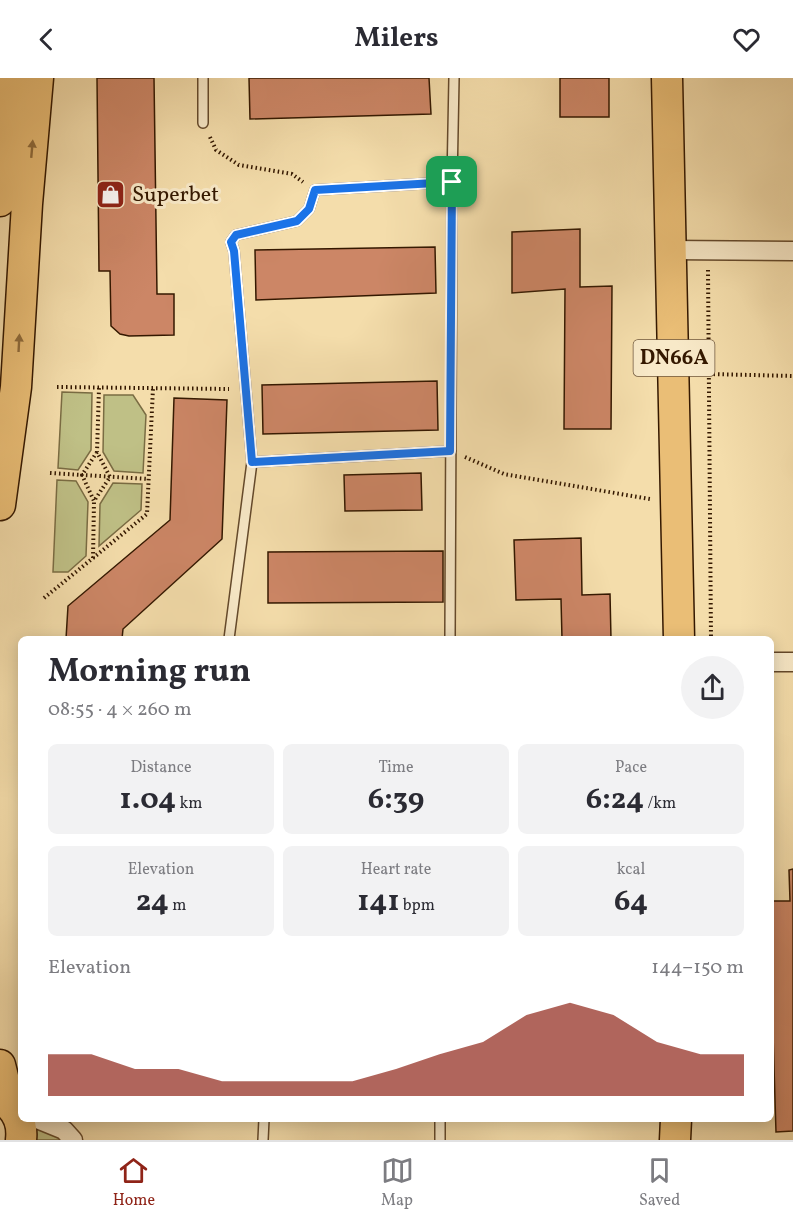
<!DOCTYPE html>
<meta charset="utf-8">
<style>
:root{--surface:#fff;--page:#f2f2f3;--text:#2b2b33;--muted:#7c7c81;--line:#e1e1e2;--accent:#8f2418}
body{margin:0;font-family:Vollkorn,serif;background:var(--page);color:var(--text);height:100vh;display:flex;flex-direction:column;font-size:22px;white-space:nowrap}
*{box-sizing:border-box;margin:0}
p{font-size:20px;color:var(--muted)}
.icon{flex:none;width:33px;height:33px;fill:none;stroke:currentColor;stroke-width:2;stroke-linecap:round;stroke-linejoin:round}
.map{position:relative;flex:1;overflow:hidden}
.panel{position:absolute;left:18px;top:558px;width:756px;height:486px;display:flex;flex-direction:column;background:var(--surface);border-radius:9px;box-shadow:0 3px 15px #0003}
.panel>*{flex:none}
.pin{position:absolute;display:grid;place-items:center;width:51px;height:51px;color:#fff;margin:-26px;border-radius:12px;box-shadow:0 3px 9px #0006}
.round{display:grid;place-items:center;flex:none;width:63px;height:63px;border-radius:32px;background:var(--page)}
.overview{display:flex;align-items:center;justify-content:space-between;height:102px;padding:0 30px}
h1{font-size:33px;font-weight:700;line-height:45px}
.stats{display:grid;grid-template-columns:repeat(3,1fr);gap:9px;height:102px;padding:6px 30px}
.stats div{display:grid;align-content:center;border-radius:9px;background:var(--page);text-align:center}
.stats b{font-size:30px;font-weight:700}
.stats small{font-size:16px;font-weight:400}
.stats p{font-size:16px}
.chart{height:168px;padding:12px 30px}
.chart p{display:flex;justify-content:space-between}
.chart svg{width:100%;height:108px;margin-top:6px;fill:var(--accent);opacity:.7}
header{display:flex;justify-content:space-between;align-items:center;height:78px;padding:0 30px;background:var(--surface);font-size:27px;font-weight:700}
.menu{display:flex;justify-content:space-around;align-items:center;height:84px;border-top:2px solid var(--line);background:var(--surface);font-size:16px;color:var(--muted)}
.menu a{display:grid;justify-items:center;gap:3px}
.menu .on{color:var(--accent)}
.map>svg:first-child{display:block}
.green{fill:#bfc086;stroke:#7a6c43;stroke-width:1.5}
.building{fill:#cc8666;stroke:#341800;stroke-width:1.5}
.lines{fill:none;stroke-linecap:round;stroke-linejoin:round}
.service-casing{stroke:#64492b;stroke-width:12}
.minor-casing{stroke:#64492b;stroke-width:21}
.primary-casing{stroke:#341800;stroke-width:33}
.path{stroke:#341800;stroke-width:4;stroke-dasharray:1.5 3;stroke-linecap:butt}
.service{stroke:#f8e9c8;stroke-width:9}
.minor{stroke:#f8e9c8;stroke-width:18}
.primary{stroke:#eabe76;stroke-width:30}
.oneway{fill:#8f6b3b}
.route-casing{stroke:#fff;stroke-width:12}
.route{stroke:#1a73e8;stroke-width:8}
.labels{text-anchor:middle;dominant-baseline:central;stroke-width:6;stroke-linejoin:round;paint-order:stroke}
.shield{fill:#f8e9c8;stroke:#6f573c;stroke-width:1.5}
.shield-label{font-size:21px;font-weight:bold;fill:#341800}
.poi-label{font-size:22px;fill:#341800;stroke:#f8e9c8;text-anchor:start}
</style>
<header><svg class="icon" aria-label="back" viewBox="0 0 24 24"><path d="M15 5l-7 7 7 7"/></svg>Milers<svg class="icon" aria-label="heart" viewBox="0 0 24 24"><path d="M12 20l-8-8c-3-5 5-10 8-4 3-6 11-1 8 4z"/></svg></header>
<div class="map">
<svg width="793" height="1062" viewBox="0 0 793 1062">
<rect width="100%" height="100%" fill="#f4ddab"/>
<filter id="stains"><feTurbulence type="fractalNoise" baseFrequency=".00333" numOctaves="4"/><feColorMatrix values="0 0 0 0 .2 0 0 0 0 .09 0 0 0 0 .02 0 0 0 .5 -.17"/></filter>
<radialGradient id="worn" r=".72"><stop offset=".6" stop-color="#630" stop-opacity="0"/><stop offset="1" stop-color="#630" stop-opacity=".3"/></radialGradient>
<path class="green" d="M62,314L92,315L91,372L78,392L58,390Z
M104,317H133L146,337L143,395L114,393L103,374Z
M57,402L76,403L88,424L86,478L68,494H53Z
M113,405L142,406L141,432L99,468L100,426Z
M34,1047L64,1062H33Z"/>
<path class="building" d="M97,0H154L157,216H174V257L129,258L120,256L111,248L110,193H99Z
M249,0H429L431,36L250,41Z
M560,0H609V39H560Z
M580,151V209L612,208L611,351H564L565,211L512,215V154Z
M435,169L436,215L256,222L255,172Z
M437,303L438,352L263,356L262,307Z
M174,320L227,322L222,461L123,551L122,561H66L68,528L170,442Z
M421,395L422,432L345,433L344,397Z
M581,460L582,517L610,516L611,561H562L561,521L516,522L514,462Z
M443,473V524L268,525V474Z
M793,791V1053L776,1054L771,891V815H773V823H790L789,792Z"/>
<g class="lines">
<defs>
<path id="service" d="M203,45V0
M252,384L451,373
M229,561L252,384L234,173L231,164L236,157L297,143L309,131L315,112L452,104L454,0
M450,561L452,104
M263,1062L264,1041
M440,1062V1041"/>
<path id="minor" d="M670,172L793,173
M771,584H793
M37,1041L64,1052L73,1062"/>
<path id="primary" d="M667,0L679,561
M0,123L10,0
M0,427L16,309L27,126L38,0
M0,987L10,1027
M0,1021C16,1029 23,1045 21,1062
M675,1062L676,1041"/>
</defs>
<use href="#service" class="service-casing"/>
<use href="#minor" class="minor-casing"/>
<use href="#primary" class="primary-casing"/>
<path class="path" d="M210,59L216,72L239,87L292,96L303,104
M708,192L711,561
M709,296L793,298
M57,309L229,311
M97,374L82,397L94,423L110,399L97,374L99,310
M465,379L504,396L650,421
M50,395L148,401
M93,480L94,423
M44,520L147,436L153,310"/>
<use href="#service" class="service"/>
<use href="#minor" class="minor"/>
<use href="#primary" class="primary"/>
</g>
<defs><path id="oneway-solid" d="M-6-.8H1V-3.2L6.5 0L1 3.2V.8H-6Z" transform="scale(1.5)"/></defs>
<g class="oneway">
<use href="#oneway-solid" transform="translate(32 71) rotate(-85)"/>
<use href="#oneway-solid" transform="translate(19 265) rotate(-87)"/>
</g>
<g class="lines">
<defs>
<path id="route" d="M452,104L450,373L252,384L234,173L231,164L236,157L297,143L309,131L315,112Z"/>
</defs>
<use href="#route" class="route-casing"/>
<use href="#route" class="route"/>
</g>
<defs>
<symbol id="shop-square" viewBox="-11 -11 22 22"><rect x="-9" y="-9" width="18" height="18" rx="4" fill="#8f2418" stroke="#f8e9c8"/><path d="M-5-2.5h2.3a2.7 3.5 0 0 1 5.4 0H5L5.5 6h-11ZM-1.5-2.5h3a1.5 2.3 0 0 0-3 0Z" fill="#fff"/></symbol>
</defs>
<g fill-rule="evenodd">
<use href="#shop-square" x="94" y="100" width="33" height="33"/>
</g>
<g class="labels">
<rect class="shield" x="633.5" y="262" width="81" height="36" rx="4.5"/>
<g class="shield-label">
<text x="674" y="280">DN66A</text>
</g>
<g class="poi-label">
<text x="132" y="117">Superbet</text>
</g>
</g>
<rect width="100%" height="100%" filter="url(#stains)"/>
<rect width="100%" height="100%" fill="url(#worn)"/>
</svg>
<div class="pin" style="left:452px;top:104px;background:#1e9e55"><svg class="icon" aria-label="arrive" viewBox="0 0 24 24"><path d="M6 21V4h12l-3 4 3 4H6"/></svg></div>
<section class="panel">
<div class="overview"><div><h1>Morning run</h1><p>08:55 · 4 × 260 m</p></div><a class="round"><svg class="icon" aria-label="share" viewBox="0 0 24 24"><path d="M12 15V3M7 8l5-5 5 5M5 13v7h14v-7"/></svg></a></div>
<div class="stats">
<div><p>Distance</p><b>1.04<small> km</small></b></div>
<div><p>Time</p><b>6:39</b></div>
<div><p>Pace</p><b>6:24<small> /km</small></b></div>
</div>
<div class="stats">
<div><p>Elevation</p><b>24<small> m</small></b></div>
<div><p>Heart rate</p><b>141<small> bpm</small></b></div>
<div><p>kcal</p><b>64</b></div>
</div>
<div class="chart"><p><span>Elevation</span>144–150 m</p>
<svg viewBox="0 0 160 44" preserveAspectRatio="none"><path d="M0 44V27L10 27L20 33L30 33L40 38L50 38L60 38L70 38L80 33L90 27L100 22L110 11L120 6L130 11L140 22L150 27L160 27V44z"/></svg>
</div>
</section>
</div>
<nav class="menu">
<a class="on"><svg class="icon" aria-label="home" viewBox="0 0 24 24"><path d="M3 11l9-7 9 7M6 9v11h12V9"/></svg>Home</a>
<a><svg class="icon" aria-label="map" viewBox="0 0 24 24"><path d="M3 6l6-2 6 2 6-2v14l-6 2-6-2-6 2zM9 4v14M15 6v14"/></svg>Map</a>
<a><svg class="icon" aria-label="saved" viewBox="0 0 24 24"><path d="M7 4h10v16l-5-4-5 4z"/></svg>Saved</a>
</nav>
